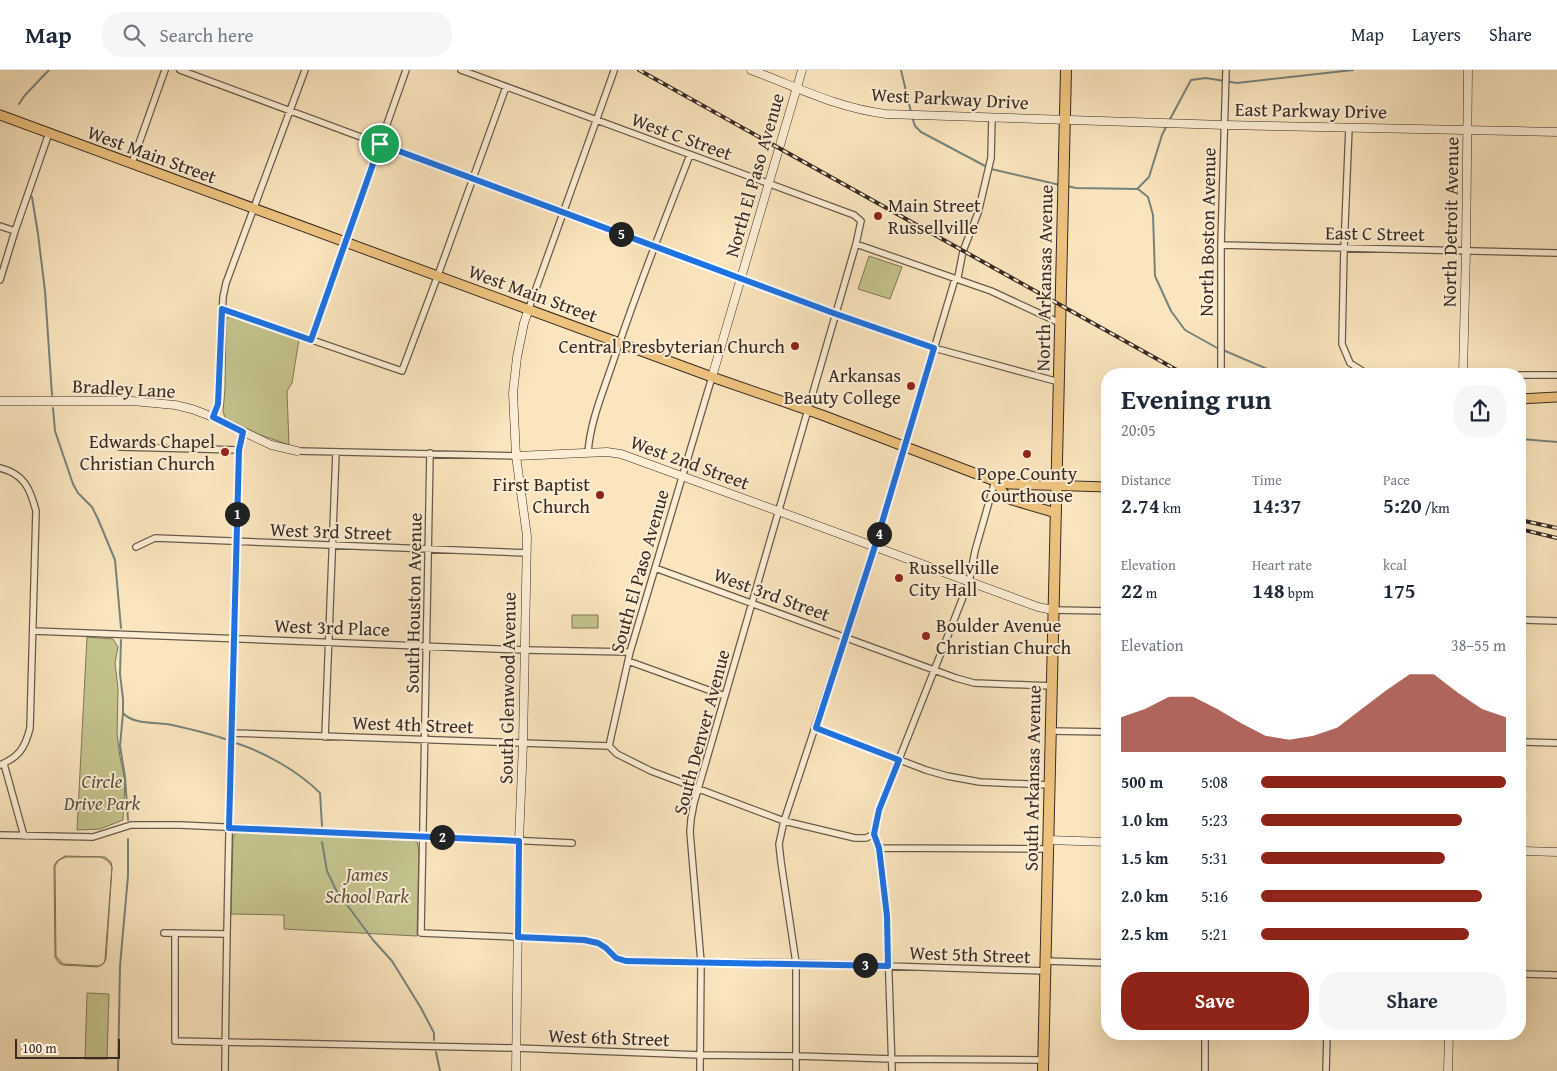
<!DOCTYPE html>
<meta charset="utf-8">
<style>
:root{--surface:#fff;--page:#f6f6f7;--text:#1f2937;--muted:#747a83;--line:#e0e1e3;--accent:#8f2418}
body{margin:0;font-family:"Gentium Book Plus",serif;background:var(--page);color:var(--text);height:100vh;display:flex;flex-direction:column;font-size:19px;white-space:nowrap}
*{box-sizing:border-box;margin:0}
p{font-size:16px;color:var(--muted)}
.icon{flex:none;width:28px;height:28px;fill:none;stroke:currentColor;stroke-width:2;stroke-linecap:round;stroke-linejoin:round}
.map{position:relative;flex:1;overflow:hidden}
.panel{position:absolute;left:1101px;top:298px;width:425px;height:672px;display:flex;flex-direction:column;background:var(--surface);border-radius:20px;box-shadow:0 5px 20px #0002}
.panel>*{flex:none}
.scale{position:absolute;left:15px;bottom:12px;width:105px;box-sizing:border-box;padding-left:5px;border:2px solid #382b24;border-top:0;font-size:14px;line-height:18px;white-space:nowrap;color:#382b24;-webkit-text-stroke:4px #fceed5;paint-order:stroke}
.pin{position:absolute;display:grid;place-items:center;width:42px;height:42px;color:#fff;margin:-21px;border:2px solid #fff;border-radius:50%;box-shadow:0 1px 5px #0007}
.km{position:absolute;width:25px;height:25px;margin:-12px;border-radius:50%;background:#222;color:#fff;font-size:14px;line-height:25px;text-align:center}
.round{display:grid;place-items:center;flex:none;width:52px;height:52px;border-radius:20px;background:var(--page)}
.overview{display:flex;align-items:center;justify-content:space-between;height:85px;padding:0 20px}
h1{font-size:28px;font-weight:700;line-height:38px}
.stats{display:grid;grid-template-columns:repeat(3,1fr);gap:8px;height:85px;padding:5px 20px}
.stats div{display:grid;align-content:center}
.stats b{font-size:21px;font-weight:700}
.stats small{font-size:14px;font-weight:400}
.stats p{font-size:14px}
.chart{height:140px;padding:10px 20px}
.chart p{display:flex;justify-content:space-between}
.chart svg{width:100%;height:90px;margin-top:5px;fill:var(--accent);opacity:.7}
.button{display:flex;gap:10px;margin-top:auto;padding:10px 20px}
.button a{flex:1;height:58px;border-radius:20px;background:var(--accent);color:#fff;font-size:20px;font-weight:700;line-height:58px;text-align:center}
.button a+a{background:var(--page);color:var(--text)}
ul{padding:0 20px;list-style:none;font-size:16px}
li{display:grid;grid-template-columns:80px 60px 1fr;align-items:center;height:38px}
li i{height:12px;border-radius:6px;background:var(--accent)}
header{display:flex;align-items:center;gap:30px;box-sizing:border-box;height:70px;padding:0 25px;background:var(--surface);border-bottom:1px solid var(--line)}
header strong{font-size:24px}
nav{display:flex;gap:28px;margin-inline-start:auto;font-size:18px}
.search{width:350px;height:45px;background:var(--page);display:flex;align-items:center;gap:12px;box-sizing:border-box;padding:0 18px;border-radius:20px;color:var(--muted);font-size:19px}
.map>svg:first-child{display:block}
.green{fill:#c4c38d;stroke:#7e7758;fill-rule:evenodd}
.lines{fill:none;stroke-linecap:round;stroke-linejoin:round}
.stream{stroke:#76837c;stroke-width:2}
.street-casing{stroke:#685a4a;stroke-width:8}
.secondary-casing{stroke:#382b24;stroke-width:9}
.primary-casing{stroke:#382b24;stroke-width:11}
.highway-casing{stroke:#382b24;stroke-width:12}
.street{stroke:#fceed5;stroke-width:5.5}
.secondary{stroke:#fceed5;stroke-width:8}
.primary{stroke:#edc27f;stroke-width:9}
.highway{stroke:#edc27f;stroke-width:10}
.rail-casing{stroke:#382b24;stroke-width:4}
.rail{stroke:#fceed5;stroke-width:2;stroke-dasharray:5.5;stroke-linecap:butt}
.route-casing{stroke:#fff;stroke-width:10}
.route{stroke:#1a73e8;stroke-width:6}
.poi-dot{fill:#8f2418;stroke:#fceed5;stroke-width:2}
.labels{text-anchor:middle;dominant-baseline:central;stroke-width:4;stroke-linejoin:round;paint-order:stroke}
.street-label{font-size:19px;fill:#382b24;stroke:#fceed5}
.poi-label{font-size:19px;fill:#382b24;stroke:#fceed5;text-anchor:end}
.park-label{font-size:19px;font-style:italic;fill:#5b513e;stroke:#fceed5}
</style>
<header>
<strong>Map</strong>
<div class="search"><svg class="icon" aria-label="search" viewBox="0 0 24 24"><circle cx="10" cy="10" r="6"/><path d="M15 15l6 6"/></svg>Search here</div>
<nav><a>Map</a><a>Layers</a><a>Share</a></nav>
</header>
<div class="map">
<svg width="1557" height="1001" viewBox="0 0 1557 1001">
<rect width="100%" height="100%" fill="#fae5be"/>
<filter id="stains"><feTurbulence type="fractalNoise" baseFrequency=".004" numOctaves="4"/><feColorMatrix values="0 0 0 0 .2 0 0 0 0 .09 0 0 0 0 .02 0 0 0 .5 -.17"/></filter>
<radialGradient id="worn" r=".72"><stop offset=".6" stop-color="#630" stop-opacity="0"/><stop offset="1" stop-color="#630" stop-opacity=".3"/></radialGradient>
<path class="green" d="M869,186L902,197L890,229L858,219Z
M231,245L299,269L292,313L287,321L289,375L258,364L225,348L223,341L225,319L226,249Z
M572,545H598V558H572Z
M87,567L113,569L118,577L115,593L118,619L117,664L120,687L125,711L123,750L100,759L77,760Z
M236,761L411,769L417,772L419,781L417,866L284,859V845L231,844L233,768Z
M65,786L105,787L111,792L112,797L106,889L104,893L97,897L63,895L59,893L55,887L54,796L57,791ZM66,787H101L108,791L112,797L105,889L104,893L100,896L63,894L56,886L55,796L59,790Z
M87,923L109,924L107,989H85Z"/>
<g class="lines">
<path class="stream" d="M901,0L911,42
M19,34L25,25L49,0
M912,47L915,56L921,62L987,97
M1169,51L1191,10L1206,8L1237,13L1353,0
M991,99L1060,115
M1067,116L1076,118L1138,119L1148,127L1153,145L1155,206L1171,241L1185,260L1219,279
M1138,118L1149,107L1162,65L1167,55
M32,127L38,164L45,221L52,325
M1223,280L1279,304
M53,338L55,361L73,414L78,423L92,437L98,449L115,490L121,558
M1520,369L1557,372
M121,570L120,604L123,629V643C133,655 158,652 172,655C190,659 208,663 225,669
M123,643L120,676L125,707L128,750
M236,673C266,683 298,701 320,723L322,756
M322,772L327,801L336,820L373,870L392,891L421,938L434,963V970
M436,982L440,1001
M118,1001L120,896L128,806V769"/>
<defs>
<path id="street" d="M180,0L741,208L836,244L934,278L1059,312
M461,0L854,145L861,151L856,174L694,733L691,749L690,762L701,892L700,1001
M1349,57L1344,178L1342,274L1350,293L1364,302L1483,304
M132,93L165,0
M0,156L15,161
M856,174L991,221L1060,253
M1221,175L1557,183
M0,210L15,161L49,63
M529,238L614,1
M222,239L402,301L438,205L506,17
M311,270L406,0
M1221,304V175L1226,0
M1520,305H1557
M213,347L218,334L223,227L226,213L305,0
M120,377L239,380
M297,381L516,386
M430,383L421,863L584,870C589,871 595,872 601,875C612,881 611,886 626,891L796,893L1045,901
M588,383C590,352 603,322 613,292C636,222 663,154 690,85
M0,398C24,404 30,418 36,441L30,658C25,678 19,687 0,695
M136,477L155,468L527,483
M655,498L956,608L974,613L1052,616
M1053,540L1108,541
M1520,550L1557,551
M33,561L525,580L630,582
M628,591L725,626
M816,658L926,700L947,706L980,712L1049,715
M1051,661L1108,662
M231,663L609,676L617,684L651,701L784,751L855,768H866L874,764
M325,667L336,382
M1520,672L1557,673
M609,676L630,582L712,307
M4,694L24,766
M0,765L93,767L131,755H180L572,773
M879,778L1048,779
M164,863L227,864
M175,863V971L516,978L700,985L797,986L892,989L1043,990
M1046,891L1108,893
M1520,904L1557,905
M225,1001C227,794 233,587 239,380L243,362
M796,1001V893L781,792L779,774L784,751L875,476L955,209L958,207L963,181L978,143L991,88L992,47
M892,1001L887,846L879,778L874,764L879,740L969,512L975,481L995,411
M1205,1001V964
M1326,1001L1327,964"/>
<path id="secondary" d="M751,0C797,17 837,38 886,44L1225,55L1557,62
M1463,304L1466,181L1468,0
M712,307L802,0
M0,331H132L175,335L192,339L213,347L271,375L297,381
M516,386L607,382L621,384L778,441L1038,537L1053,540
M1048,770L1108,772
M1520,781L1557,782
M516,1001L519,771L523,673L527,466L516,386L513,323L517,287L524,253L529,238
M1448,1001L1449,964"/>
<path id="primary" d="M0,45L712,307L822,345L995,411L1010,414L1108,417
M1520,329L1557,327
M995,411L1005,425L1012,430L1056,443"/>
<path id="highway" d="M1043,1001L1066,0"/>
</defs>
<use href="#street" class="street-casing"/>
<use href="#secondary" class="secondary-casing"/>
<use href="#primary" class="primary-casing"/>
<use href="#highway" class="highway-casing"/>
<use href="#street" class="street"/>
<use href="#secondary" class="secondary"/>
<use href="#primary" class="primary"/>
<use href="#highway" class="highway"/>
<defs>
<path id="rail" d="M639,0L1184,304
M1520,450L1557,458
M1520,459L1557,468"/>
</defs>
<use href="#rail" class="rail-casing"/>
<use href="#rail" class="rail"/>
</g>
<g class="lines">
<defs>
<path id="route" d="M380,74L836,244L934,278L875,476L816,658L899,690L879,740L874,764L879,778L887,846L888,896L626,891L616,888L606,878L598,873L584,870L518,867L519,771L229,758L239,380L243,362L213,347L218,334L222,239L311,270Z"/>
</defs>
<use href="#route" class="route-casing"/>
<use href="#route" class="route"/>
</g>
<g class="poi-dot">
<circle cx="878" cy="146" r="5"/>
<circle cx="795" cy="276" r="5"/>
<circle cx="911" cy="316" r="5"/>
<circle cx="225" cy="382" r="5"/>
<circle cx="1027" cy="384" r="5"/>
<circle cx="600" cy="425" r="5"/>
<circle cx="899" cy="508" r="5"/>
<circle cx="926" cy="566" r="5"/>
</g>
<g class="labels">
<g class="street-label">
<text transform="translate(950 28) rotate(3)">West Parkway Drive</text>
<text transform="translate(1311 40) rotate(1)">East Parkway Drive</text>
<text transform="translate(682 66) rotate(20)">West C Street</text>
<text transform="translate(152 84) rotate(20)">West Main Street</text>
<text transform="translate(754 105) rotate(-74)">North El Paso Avenue</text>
<text transform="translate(1450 152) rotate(-89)">North Detroit Avenue</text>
<text transform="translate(1207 162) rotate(-89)">North Boston Avenue</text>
<text transform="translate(1375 163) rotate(1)">East C Street</text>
<text transform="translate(1044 208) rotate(-89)">North Arkansas Avenue</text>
<text transform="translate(533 223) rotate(20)">West Main Street</text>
<text transform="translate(124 318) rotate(3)">Bradley Lane</text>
<text transform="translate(690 392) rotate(20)">West 2nd Street</text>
<text transform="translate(331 461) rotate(2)">West 3rd Street</text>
<text transform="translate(639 501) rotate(-74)">South El Paso Avenue</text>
<text transform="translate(772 524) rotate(20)">West 3rd Street</text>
<text transform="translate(413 533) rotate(-89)">South Houston Avenue</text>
<text transform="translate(332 557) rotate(2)">West 3rd Place</text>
<text transform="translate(507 618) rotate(-89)">South Glenwood Avenue</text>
<text transform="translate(413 654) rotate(2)">West 4th Street</text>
<text transform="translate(701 662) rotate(-75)">South Denver Avenue</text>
<text transform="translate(1032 708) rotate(-89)">South Arkansas Avenue</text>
<text transform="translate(970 884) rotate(2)">West 5th Street</text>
<text transform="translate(609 967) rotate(2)">West 6th Street</text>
</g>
<g class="poi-label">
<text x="888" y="135" text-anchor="start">Main Street<tspan x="888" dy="22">Russellville</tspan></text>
<text x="785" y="276">Central Presbyterian Church</text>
<text x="901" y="305">Arkansas<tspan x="901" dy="22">Beauty College</tspan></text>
<text x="215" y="371">Edwards Chapel<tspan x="215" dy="22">Christian Church</tspan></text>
<text x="1027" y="403" text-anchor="middle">Pope County<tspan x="1027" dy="22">Courthouse</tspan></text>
<text x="590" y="414">First Baptist<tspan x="590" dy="22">Church</tspan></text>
<text x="909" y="497" text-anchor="start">Russellville<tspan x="909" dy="22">City Hall</tspan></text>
<text x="936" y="555" text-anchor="start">Boulder Avenue<tspan x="936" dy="22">Christian Church</tspan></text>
</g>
<g class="park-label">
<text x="102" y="711">Circle<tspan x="102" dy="22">Drive Park</tspan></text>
<text x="367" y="804">James<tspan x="367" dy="22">School Park</tspan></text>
</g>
</g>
<rect width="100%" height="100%" filter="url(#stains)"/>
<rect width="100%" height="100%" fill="url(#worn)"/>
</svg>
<div class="scale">100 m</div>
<div class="pin" style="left:380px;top:74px;background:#1e9e55"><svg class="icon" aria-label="arrive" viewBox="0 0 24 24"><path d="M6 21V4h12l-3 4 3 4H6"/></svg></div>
<b class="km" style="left:237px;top:444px">1</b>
<b class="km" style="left:442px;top:767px">2</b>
<b class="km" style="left:865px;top:895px">3</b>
<b class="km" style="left:879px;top:464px">4</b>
<b class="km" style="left:621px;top:164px">5</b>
<section class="panel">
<div class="overview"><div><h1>Evening run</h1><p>20:05</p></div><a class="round"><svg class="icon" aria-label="share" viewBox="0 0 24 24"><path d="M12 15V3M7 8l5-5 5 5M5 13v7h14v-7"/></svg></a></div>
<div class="stats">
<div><p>Distance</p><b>2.74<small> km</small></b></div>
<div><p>Time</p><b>14:37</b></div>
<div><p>Pace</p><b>5:20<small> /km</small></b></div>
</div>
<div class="stats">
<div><p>Elevation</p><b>22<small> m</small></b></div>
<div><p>Heart rate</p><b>148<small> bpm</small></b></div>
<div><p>kcal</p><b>175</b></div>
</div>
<div class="chart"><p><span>Elevation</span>38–55 m</p>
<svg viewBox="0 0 160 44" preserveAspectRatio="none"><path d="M0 44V27L10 23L20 17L30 17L40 23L50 30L60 36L70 38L80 36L90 32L100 23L110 14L120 6L130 6L140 15L150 23L160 27V44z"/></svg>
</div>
<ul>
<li><b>500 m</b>5:08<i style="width:100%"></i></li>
<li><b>1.0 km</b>5:23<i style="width:82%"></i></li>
<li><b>1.5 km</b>5:31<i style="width:75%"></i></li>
<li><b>2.0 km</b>5:16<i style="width:90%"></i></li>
<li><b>2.5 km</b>5:21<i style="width:85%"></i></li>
</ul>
<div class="button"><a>Save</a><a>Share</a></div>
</section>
</div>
